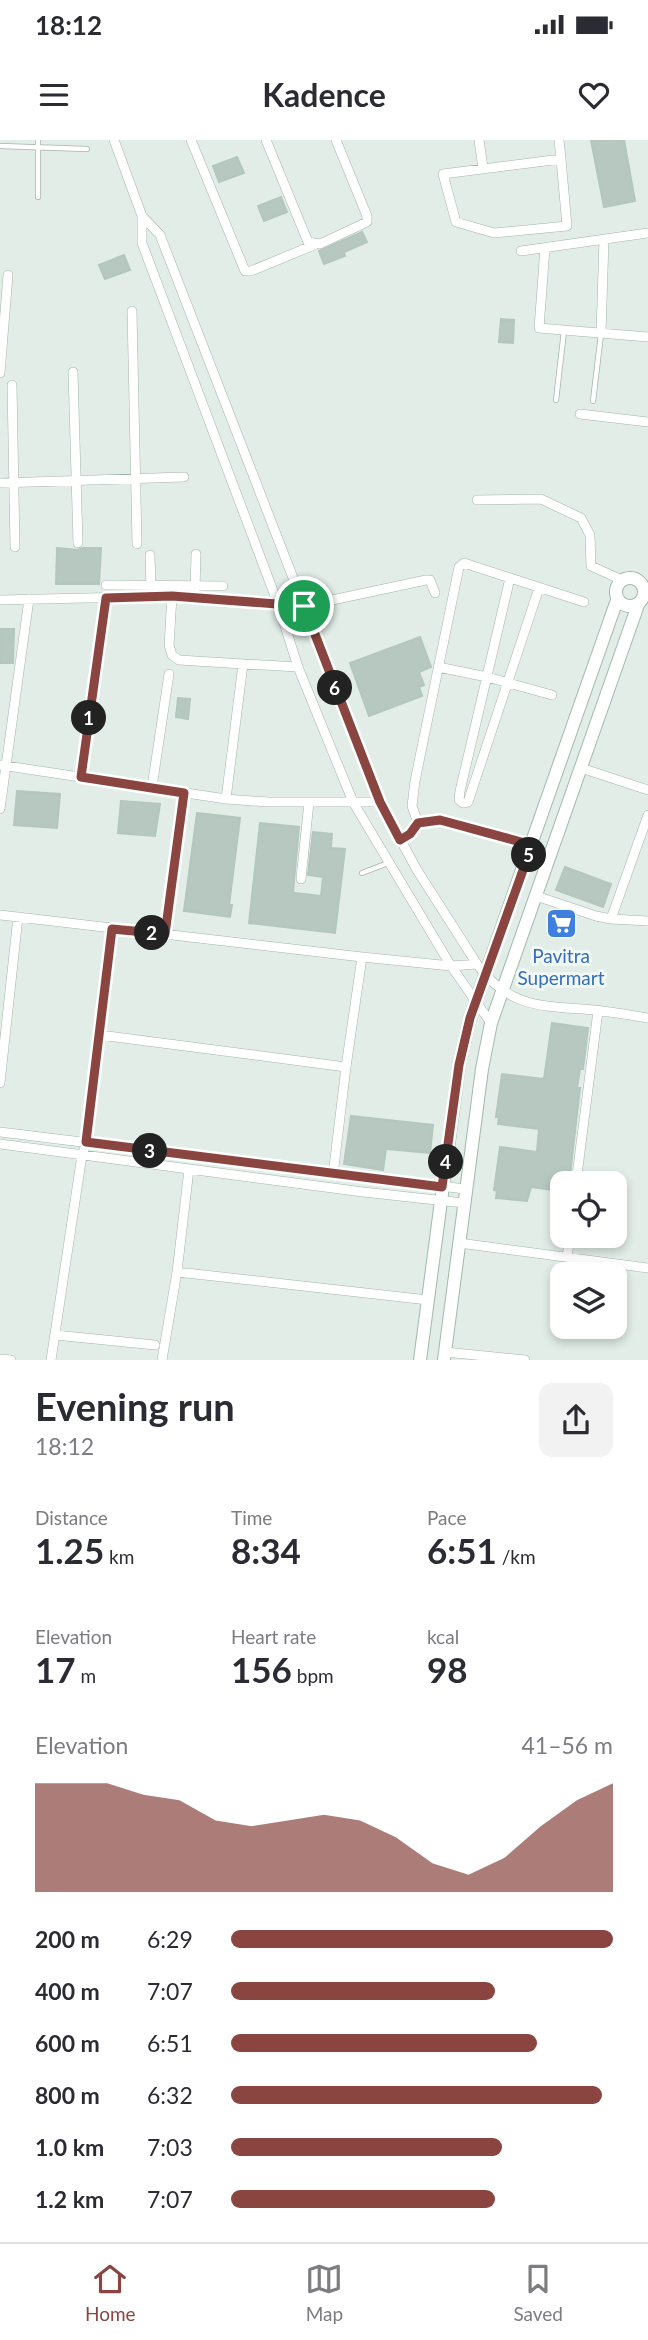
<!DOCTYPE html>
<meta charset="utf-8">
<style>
:root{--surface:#fff;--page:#f2f2f3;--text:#2b2b33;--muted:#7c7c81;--line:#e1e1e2;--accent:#8a4540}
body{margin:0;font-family:Lato,sans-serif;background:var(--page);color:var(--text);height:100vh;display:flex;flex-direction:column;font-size:26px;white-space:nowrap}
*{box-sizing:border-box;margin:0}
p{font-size:23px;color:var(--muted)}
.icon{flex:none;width:38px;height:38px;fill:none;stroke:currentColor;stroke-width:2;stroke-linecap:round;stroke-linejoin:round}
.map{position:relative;height:1220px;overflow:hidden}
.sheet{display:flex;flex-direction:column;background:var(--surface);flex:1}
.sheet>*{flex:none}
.fabs{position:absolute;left:550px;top:1031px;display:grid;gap:14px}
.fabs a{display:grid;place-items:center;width:77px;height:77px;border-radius:14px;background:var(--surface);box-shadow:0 4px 10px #0003;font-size:35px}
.pin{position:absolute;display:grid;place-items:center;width:60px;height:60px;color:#fff;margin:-30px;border:4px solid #fff;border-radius:50%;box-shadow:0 2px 7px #0007}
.km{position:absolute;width:35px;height:35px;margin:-18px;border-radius:50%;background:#222;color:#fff;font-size:19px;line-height:35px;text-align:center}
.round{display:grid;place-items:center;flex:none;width:74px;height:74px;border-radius:14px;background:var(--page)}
.summary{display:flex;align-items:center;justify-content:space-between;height:119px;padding:0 35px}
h1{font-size:38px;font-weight:700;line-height:52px}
.metrics{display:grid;grid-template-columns:repeat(3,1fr);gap:10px;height:119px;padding:7px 35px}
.metrics div{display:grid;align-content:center}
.metrics b{font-size:35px;font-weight:700}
.metrics small{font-size:19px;font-weight:400}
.metrics p{font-size:19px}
.chart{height:196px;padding:14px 35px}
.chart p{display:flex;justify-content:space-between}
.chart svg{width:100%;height:126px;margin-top:7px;fill:var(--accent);opacity:.7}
ul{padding:0 35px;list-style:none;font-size:23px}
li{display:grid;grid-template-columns:112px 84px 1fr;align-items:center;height:52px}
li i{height:18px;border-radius:9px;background:var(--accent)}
.status{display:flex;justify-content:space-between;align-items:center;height:49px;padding:0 35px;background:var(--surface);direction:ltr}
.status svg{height:19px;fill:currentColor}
header{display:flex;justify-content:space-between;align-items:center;height:91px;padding:0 35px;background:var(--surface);font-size:32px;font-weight:700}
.tabs{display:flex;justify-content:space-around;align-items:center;height:98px;border-top:2px solid var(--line);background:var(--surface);font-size:19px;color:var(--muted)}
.tabs a{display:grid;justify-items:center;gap:4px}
.tabs .selected{color:var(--accent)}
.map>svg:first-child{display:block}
.building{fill:#b6c8bf;stroke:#b3c7bd;stroke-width:2}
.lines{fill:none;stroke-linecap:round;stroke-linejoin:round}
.lane-casing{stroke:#a3b6ad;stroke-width:6}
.street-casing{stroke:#a3b6ad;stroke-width:10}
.secondary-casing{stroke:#9fbaad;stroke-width:14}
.lane{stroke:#fff;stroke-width:4.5}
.street{stroke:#fff;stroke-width:9}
.secondary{stroke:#fff;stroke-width:12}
.route-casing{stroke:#fff;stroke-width:14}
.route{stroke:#8a4540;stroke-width:9}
.labels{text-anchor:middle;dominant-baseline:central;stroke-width:6;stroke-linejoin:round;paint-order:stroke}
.shop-label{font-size:19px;fill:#366cbe;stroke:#f2f9f5}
</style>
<div class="status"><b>18:12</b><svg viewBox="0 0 49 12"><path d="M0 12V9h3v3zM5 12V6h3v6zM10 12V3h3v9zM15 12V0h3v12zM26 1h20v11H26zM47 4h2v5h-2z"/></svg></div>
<header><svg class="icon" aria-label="menu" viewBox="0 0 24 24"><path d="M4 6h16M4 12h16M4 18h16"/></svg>Kadence<svg class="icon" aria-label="heart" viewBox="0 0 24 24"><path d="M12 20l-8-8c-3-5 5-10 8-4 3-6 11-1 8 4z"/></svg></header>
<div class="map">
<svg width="648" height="1220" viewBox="0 0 648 1220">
<rect width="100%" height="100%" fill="#e1ede6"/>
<path class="building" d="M591,0H624L635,61L604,67Z
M237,17L244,33L219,42L213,26Z
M281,57L287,72L264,81L258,66Z
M362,92L367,102L344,112L345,116L324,124L319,111Z
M124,115L130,130L105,139L99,125Z
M501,179L514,180L513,203L499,202Z
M57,408L78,410L83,408H101L99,444H56Z
M0,489H14L13,523H0Z
M420,497L431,527L419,532L424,545L419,547L422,556L369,576L350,523Z
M178,558L190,559L188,579L176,577Z
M17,651L60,654L57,688L14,685Z
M121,661L160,664L155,696L118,693Z
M197,673L240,678L229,765H232L230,777L184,771Z
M260,683L299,687L293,752L295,753L321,756L323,737L308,735L313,692L332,694L331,708L345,709L335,793L249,783Z
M565,727L611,744L603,767L556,750Z
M552,883L588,888L583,929H580L577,948H580L569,1043H562V1051L531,1047L527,1061L496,1058L497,1051L494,1050L500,1007L537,1012L539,989L498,984L499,977H496L502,934L544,939Z
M351,976L433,985L430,1013L386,1009L383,1030L344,1024Z"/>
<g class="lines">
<defs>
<path id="lane" d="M38,0V57
M0,6L87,9
M556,260L564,191
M593,261L601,194
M362,733L388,723"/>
<path id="street" d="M114,0L142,76L160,95L380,662L417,730L477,824C509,869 544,866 594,870C612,872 630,875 648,878
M191,0L245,131H251L314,105
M266,0L308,102L320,104L367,82V76L336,0
M479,0L483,28
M559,0L561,19
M561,19L567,86L494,93L456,82L443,34Z
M142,76V103L278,464L298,527L353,662L451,826L491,883
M545,108L539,188L648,197
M521,111L648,93
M132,171L137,404
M601,193L604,100
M73,232L78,403
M0,233L8,135
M12,245L15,407
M580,274L648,282
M0,343L184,337
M477,360L541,359L581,378L590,395L591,426L622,440
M150,415L151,448
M510,438L460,651L459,660L463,663L468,662L539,448
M106,445L223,446
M195,449L196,414
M172,456L169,505L172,515L179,520L243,524
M0,460L172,456L304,466L426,440H430L435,453
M438,527L487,537L552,555
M0,625L226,659L268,662H380
M581,628L648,650
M81,637L106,458
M152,647L169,534
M226,659L243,524L298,527
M0,669L29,459
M418,683L440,680L532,705
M400,700L410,693L418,683L412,666L415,641L459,427L464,423L584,462
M301,739L309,662
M536,756L596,776L611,779L648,781
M0,775L362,817L451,826L477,824
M611,779L648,675
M165,794L184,653
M100,895L346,927
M0,943L18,777
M0,992L465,1049
M0,1004L363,1052L464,1063
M333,1035L346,927L362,817
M576,1043L598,871
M459,1103L648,1128
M567,1117L570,1096
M177,1132L428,1160
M55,1195L155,1205
M445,1212L525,1220
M0,1219L11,1220
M51,1220L82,1015L87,1002L112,789
M162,1220L177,1132L189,1029"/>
<path id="secondary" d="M616 452a14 14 0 1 1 28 0a14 14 0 1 1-28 0Z
M420,1220L459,925L470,878L617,460
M444,1220L482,929L491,883L638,465"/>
</defs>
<use href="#lane" class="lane-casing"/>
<use href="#street" class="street-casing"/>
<use href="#secondary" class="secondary-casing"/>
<use href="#lane" class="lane"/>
<use href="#street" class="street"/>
<use href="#secondary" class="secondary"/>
</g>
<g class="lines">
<defs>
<path id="route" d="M172,456L304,466L380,662L400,700L410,694L418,683L440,680L532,705L470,878L459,925L442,1047L86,1002L112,789L165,794L184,653L81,637L106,458Z"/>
</defs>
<use href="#route" class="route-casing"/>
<use href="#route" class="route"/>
</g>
<defs>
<symbol id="supermarket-square" viewBox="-11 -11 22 22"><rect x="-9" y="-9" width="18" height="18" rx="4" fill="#3f7fe0" stroke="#f2f9f5"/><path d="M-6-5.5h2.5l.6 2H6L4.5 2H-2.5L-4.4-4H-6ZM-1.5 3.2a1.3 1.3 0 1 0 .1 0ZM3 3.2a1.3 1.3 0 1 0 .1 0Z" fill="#fff"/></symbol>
</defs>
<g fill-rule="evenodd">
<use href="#supermarket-square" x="544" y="766" width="35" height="35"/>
</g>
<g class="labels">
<g class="shop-label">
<text x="561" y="815">Pavitra<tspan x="561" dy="22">Supermart</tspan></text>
</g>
</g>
</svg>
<div class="fabs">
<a><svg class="icon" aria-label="locate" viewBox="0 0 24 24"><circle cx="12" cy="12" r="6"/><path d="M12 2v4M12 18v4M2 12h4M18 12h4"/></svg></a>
<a><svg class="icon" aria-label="layers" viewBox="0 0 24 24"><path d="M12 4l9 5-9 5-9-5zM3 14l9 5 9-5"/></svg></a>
</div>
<div class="pin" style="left:304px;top:466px;background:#1e9e55"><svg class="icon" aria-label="arrive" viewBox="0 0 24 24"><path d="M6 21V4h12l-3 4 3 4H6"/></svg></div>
<b class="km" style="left:89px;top:578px">1</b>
<b class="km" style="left:152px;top:793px">2</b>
<b class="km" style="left:150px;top:1011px">3</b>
<b class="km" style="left:446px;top:1022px">4</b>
<b class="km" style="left:529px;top:715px">5</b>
<b class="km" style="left:335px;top:548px">6</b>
</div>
<section class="sheet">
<div class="summary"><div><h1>Evening run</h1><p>18:12</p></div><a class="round"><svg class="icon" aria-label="share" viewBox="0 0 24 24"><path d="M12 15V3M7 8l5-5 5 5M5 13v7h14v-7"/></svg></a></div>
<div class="metrics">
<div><p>Distance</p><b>1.25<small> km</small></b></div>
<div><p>Time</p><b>8:34</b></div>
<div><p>Pace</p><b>6:51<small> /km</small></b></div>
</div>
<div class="metrics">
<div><p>Elevation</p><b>17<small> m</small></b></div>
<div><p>Heart rate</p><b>156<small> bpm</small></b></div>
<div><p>kcal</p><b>98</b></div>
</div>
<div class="chart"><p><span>Elevation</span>41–56 m</p>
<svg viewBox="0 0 160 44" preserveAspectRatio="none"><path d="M0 44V6L10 6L20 6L30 10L40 12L50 19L60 21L70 19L80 17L90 19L100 25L110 34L120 38L130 32L140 21L150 12L160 6V44z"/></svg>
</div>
<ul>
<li><b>200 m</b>6:29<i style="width:100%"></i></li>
<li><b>400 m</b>7:07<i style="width:69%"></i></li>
<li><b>600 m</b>6:51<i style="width:80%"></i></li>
<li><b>800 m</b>6:32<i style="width:97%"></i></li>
<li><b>1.0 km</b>7:03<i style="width:71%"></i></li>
<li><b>1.2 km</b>7:07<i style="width:69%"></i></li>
</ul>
</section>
<nav class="tabs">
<a class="selected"><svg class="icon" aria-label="home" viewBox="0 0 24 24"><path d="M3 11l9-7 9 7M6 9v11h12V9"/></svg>Home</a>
<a><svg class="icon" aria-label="map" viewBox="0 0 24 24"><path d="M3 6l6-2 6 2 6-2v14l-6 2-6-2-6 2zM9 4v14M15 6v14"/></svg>Map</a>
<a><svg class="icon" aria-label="saved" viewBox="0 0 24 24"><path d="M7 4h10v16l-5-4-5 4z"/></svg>Saved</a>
</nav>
